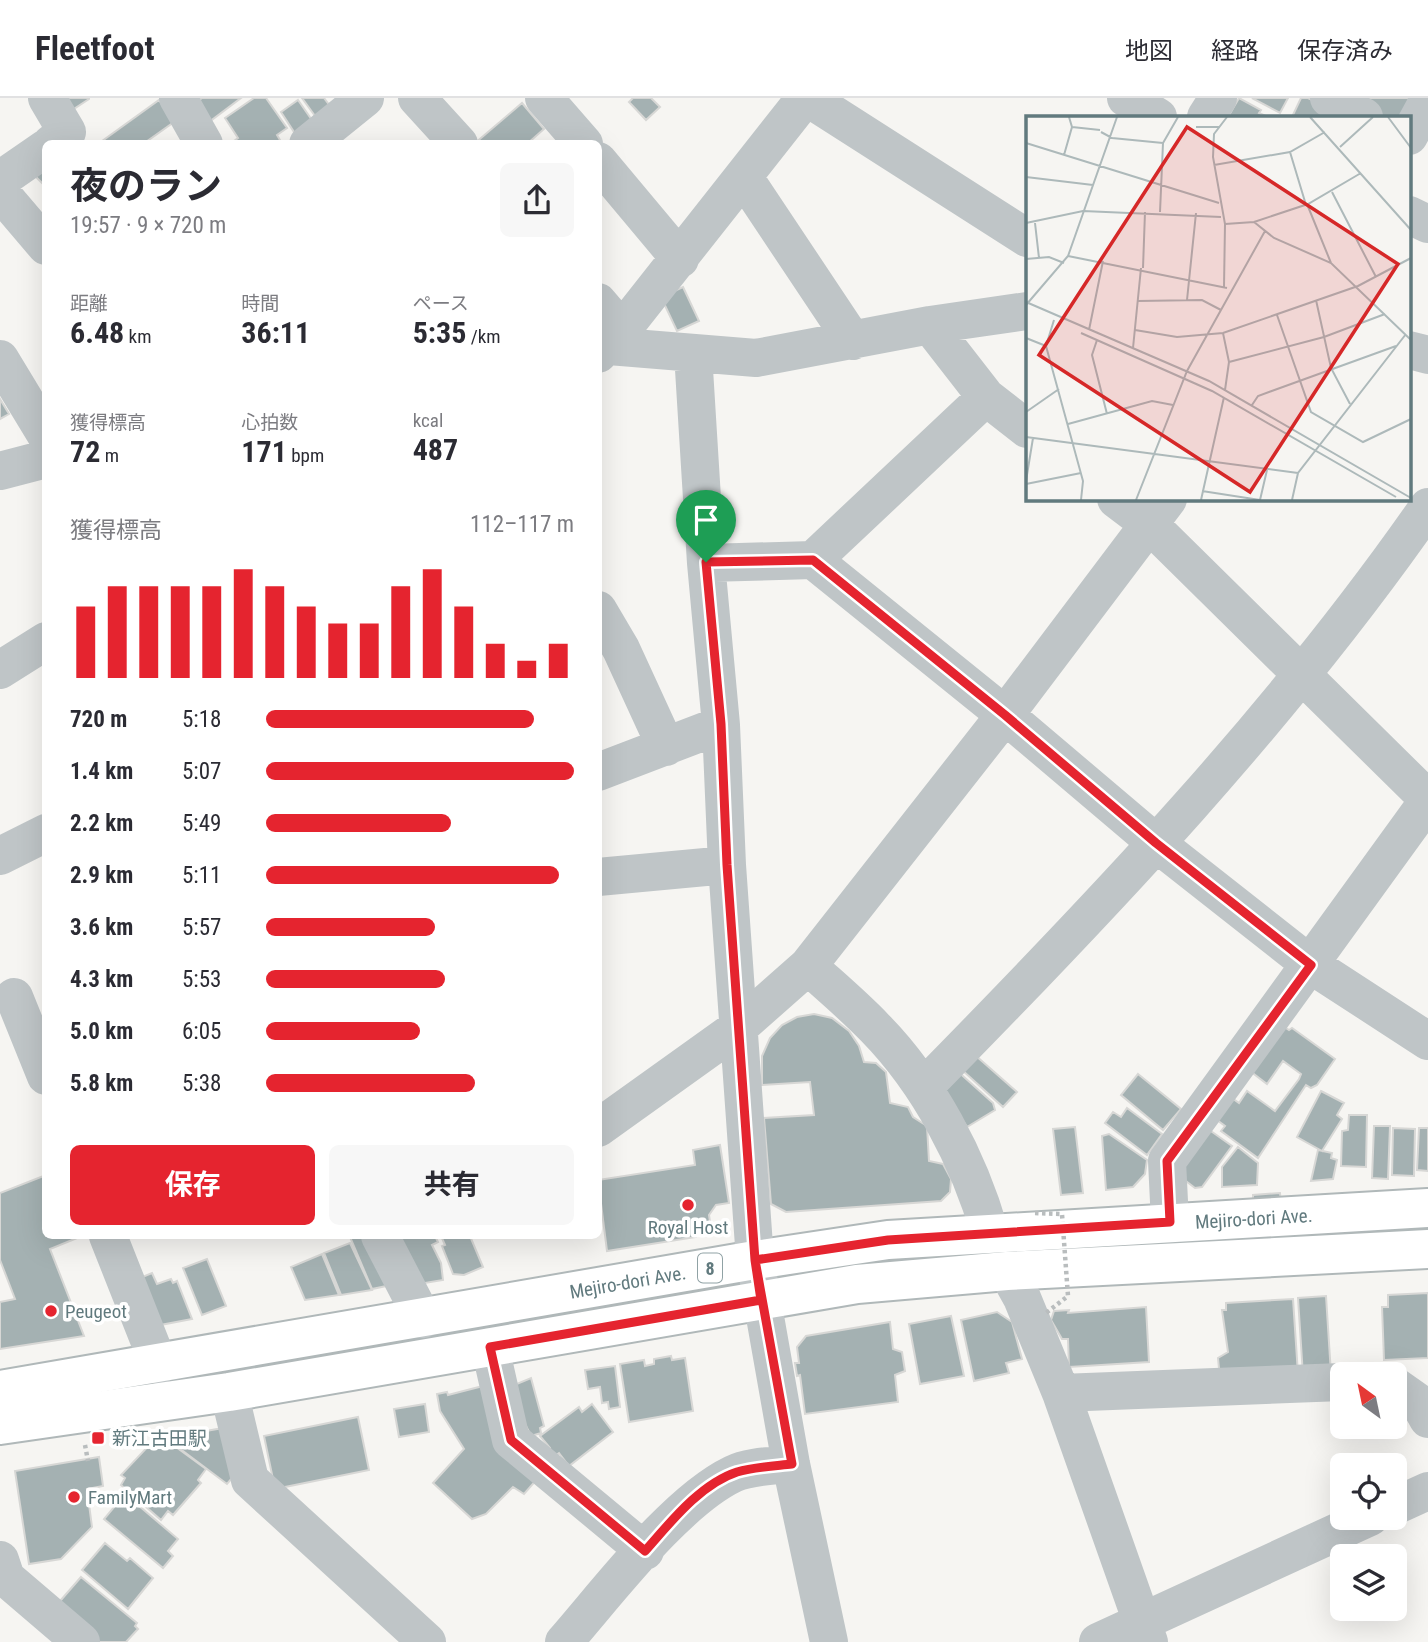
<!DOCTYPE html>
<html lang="ja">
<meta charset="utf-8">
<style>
:root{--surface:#fff;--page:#f7f7f7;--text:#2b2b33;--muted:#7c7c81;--line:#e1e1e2;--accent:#e5242f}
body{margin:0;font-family:"Roboto Condensed","Noto Sans JP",sans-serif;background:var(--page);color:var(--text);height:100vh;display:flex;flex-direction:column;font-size:26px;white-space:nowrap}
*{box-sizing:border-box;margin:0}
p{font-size:23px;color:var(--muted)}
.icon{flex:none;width:38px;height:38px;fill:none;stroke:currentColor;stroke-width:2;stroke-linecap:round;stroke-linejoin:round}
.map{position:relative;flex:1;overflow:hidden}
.details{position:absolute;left:42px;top:42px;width:560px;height:1099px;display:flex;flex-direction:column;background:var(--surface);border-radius:10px;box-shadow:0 7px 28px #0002}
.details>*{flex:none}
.needle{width:46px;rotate:327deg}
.tools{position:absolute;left:1330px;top:1264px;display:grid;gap:14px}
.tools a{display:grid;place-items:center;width:77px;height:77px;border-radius:10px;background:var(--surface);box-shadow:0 7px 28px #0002;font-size:35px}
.pin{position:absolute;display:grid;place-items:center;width:60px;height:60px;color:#fff;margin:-72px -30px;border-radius:50% 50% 50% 0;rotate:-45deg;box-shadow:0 0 7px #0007}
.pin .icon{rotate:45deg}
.round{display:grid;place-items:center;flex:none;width:74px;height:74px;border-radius:10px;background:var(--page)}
.summary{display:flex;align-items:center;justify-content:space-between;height:119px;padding:0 28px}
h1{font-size:38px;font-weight:700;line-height:52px}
.figures{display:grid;grid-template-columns:repeat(3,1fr);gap:10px;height:119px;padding:7px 28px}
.figures div{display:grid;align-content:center}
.figures b{font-size:30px;font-weight:700}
.figures small{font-size:19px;font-weight:400}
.figures p{font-size:19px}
.chart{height:196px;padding:14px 28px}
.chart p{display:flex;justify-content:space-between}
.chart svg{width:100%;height:126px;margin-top:7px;stroke:var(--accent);stroke-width:6}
.primary-button{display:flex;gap:14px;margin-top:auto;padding:14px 28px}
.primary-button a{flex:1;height:80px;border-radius:10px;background:var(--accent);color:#fff;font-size:28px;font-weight:700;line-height:80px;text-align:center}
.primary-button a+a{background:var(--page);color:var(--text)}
ul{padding:0 28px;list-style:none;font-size:23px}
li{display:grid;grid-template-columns:112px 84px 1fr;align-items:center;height:52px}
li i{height:18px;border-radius:9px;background:var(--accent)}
header{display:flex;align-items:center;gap:42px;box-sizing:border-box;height:98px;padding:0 35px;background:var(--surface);border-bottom:2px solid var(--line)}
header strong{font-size:33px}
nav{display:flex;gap:38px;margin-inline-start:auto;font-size:24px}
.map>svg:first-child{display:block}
.building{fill:#a4b1b2;stroke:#d7d7d5;stroke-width:2}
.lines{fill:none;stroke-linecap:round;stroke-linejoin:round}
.major-casing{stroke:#b0b8b9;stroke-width:42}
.path{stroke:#b9bdbe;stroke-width:4.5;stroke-dasharray:3.5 3.5;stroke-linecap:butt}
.minor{stroke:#bfc5c7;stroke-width:38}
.major{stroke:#fff;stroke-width:38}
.path-bridge{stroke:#b9bdbe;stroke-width:4.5;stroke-dasharray:3.5 3.5;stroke-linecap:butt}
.route-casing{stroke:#fff;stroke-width:14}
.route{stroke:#e5242f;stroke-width:9}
.poi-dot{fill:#e5242f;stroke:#fff;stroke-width:2.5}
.labels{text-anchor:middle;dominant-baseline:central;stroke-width:7;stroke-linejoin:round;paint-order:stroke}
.shield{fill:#fff;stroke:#90a2a5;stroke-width:2}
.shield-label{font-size:18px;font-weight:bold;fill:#617a7e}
.street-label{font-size:19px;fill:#617a7e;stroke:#fff}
.poi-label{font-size:19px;fill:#617a7e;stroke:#fff;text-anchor:start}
.inset-road{fill:none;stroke:#adb9ba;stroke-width:2}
.view{fill:#d62828;fill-opacity:0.15;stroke:#d62828;stroke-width:3.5}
.inset-edge{fill:none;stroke:#617a7e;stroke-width:3.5}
</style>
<header>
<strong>Fleetfoot</strong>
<nav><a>地図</a><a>経路</a><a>保存済み</a></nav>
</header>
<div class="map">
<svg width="1428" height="1544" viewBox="0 0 1428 1544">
<rect width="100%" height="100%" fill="#f6f5f2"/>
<path class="building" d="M51,0H89V1L63,18Z
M202,0H241L205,27L191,8Z
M254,0H266L287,30L277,37L280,42L276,46H230L238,40L225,20Z
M302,0H324L330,8L315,18Z
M633,0H651L660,9L646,22L629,4Z
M1239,0L1261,12L1259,15L1268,19H1228Z
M1252,0H1288L1280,15Z
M1301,0H1308L1343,17L1292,19Z
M1347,0H1413L1405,19H1380Z
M159,2L174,24L143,46H98Z
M298,2L314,25L296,37L281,14Z
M522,5L544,31L527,46H474Z
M46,67V89L35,78Z
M683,189L699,223L677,233L661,199Z
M0,301L9,316L0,321Z
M814,916L832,920L849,933L859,948L864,964L876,965L886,974L890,1005L908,1009L913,1019L927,1028L929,1063L943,1066L951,1081L950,1094L941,1103L786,1114L771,1106L764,1020L814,1017L810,984L762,987V958L770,940L782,927L797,919Z
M1283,928L1289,932L1292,930L1335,961L1317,987L1311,990L1306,987L1258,1060L1221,1033L1225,1028L1217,1022L1232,1000L1239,1005L1247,993L1275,1013L1299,981L1301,976L1283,963L1267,986L1250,973Z
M975,957L1017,994L1003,1009L962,972Z
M954,970L993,1005L995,1012L967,1029L939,985Z
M1138,976L1181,1011L1163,1032L1121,997Z
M1321,993L1344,1005L1337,1017L1342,1021L1322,1053L1297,1039Z
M1127,1010L1162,1036L1147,1057L1105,1025L1113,1014L1121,1019Z
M1349,1017H1367L1366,1069L1341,1068L1342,1033L1348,1032Z
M1374,1028H1390L1388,1081L1372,1080Z
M1075,1029L1083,1095L1061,1097L1053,1031Z
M1393,1030L1415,1031L1414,1078L1392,1077Z
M1419,1030H1428V1073L1417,1072Z
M1208,1031L1232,1048L1202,1089L1195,1090L1178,1077Z
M1109,1036L1147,1062L1145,1076L1133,1089L1106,1092L1102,1038Z
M720,1047L729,1105L716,1107L709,1117L711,1131L695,1133L696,1139L607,1153L598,1082L695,1067L693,1052Z
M1238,1049L1258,1065L1257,1087L1222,1089V1069Z
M1318,1052L1332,1055L1331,1060L1337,1062L1333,1081L1311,1083Z
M46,1077V1138H82L50,1151L84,1238L0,1251V1204L15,1201L0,1162V1095Z
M1280,1095L1281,1105L1253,1106V1097Z
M353,1138H366L391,1187L372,1191L350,1139Z
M390,1138H435L438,1144L432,1147L441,1165L443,1182L413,1187Z
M441,1138H470L483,1169L464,1177L453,1176L442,1148L445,1147Z
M350,1145L372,1192L341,1197L324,1155Z
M322,1156L339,1197L305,1202L291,1169Z
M207,1161L226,1208L202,1217L183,1170Z
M152,1175L157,1186L171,1181L173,1185L177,1183L192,1221L155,1228L135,1182Z
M1428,1195V1260L1384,1262L1382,1209H1388V1197Z
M1326,1198L1331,1276L1303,1278L1298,1200Z
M1293,1201L1298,1276L1220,1281L1218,1260L1228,1254L1222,1212H1226V1205Z
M1146,1209L1149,1264L1069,1269L1068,1241H1062L1051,1222L1054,1213L1069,1212L1068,1215Z
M997,1214L1012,1224L1022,1261L1006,1265L1009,1275L974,1283L961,1222Z
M951,1218L964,1278L920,1286L909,1226Z
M890,1224L893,1251L902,1254L905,1273L895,1277L898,1304L805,1316L800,1277L797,1278L795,1265H799L797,1249L806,1238Z
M671,1258L672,1262L685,1260L693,1313L629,1324L620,1266L644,1262L645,1268L654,1266V1261Z
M615,1268L620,1309L609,1311L608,1304L602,1305L600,1289L588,1291L585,1272Z
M531,1280L544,1328L540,1330L541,1335L531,1338L507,1290Z
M483,1288L539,1379L524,1396L513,1389L486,1416L472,1421L433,1385L464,1351L440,1313L437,1296L447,1294L448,1297Z
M425,1306L429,1334L399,1339L394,1311Z
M592,1306L613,1334L569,1368L559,1355L552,1360L550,1350L540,1338L579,1309L582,1314Z
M358,1319L369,1372L275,1391L264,1338Z
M223,1330L233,1379L227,1386L171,1344L172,1339Z
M165,1341L206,1371L198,1382L201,1385L173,1417L168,1413L161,1422L121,1387L125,1380L121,1377L154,1342L160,1347Z
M99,1359L103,1388L87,1391L92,1429L61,1461L29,1466L15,1373Z
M125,1396L178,1441L168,1453L173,1458L163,1470L104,1421Z
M105,1445L127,1463L130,1460L153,1480L128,1511L82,1472Z
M81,1479L137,1525L135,1528L138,1531L126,1544H95L54,1510Z"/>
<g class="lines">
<defs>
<g id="major">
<path id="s1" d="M0,1292L755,1162L888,1142L1428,1110"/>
<path d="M0,1327L229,1294L857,1186L1007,1173L1428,1151"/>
</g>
</defs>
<use href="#major" class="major-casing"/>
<path class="path" d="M85,1347L88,1363"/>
<path class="minor" d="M47,0L67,34L51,46
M178,0L204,46
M417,0L459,46
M544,0L584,46
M808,0L1027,140
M1126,0L1158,19
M1329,0L1364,19
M1206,19L1218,0
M1409,38L1428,3
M308,46L365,0
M598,63L680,161
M745,81L853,243
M0,82L46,50
M0,94L46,148
M1409,117L1428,126
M598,204L622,232
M930,227L986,299L1027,331
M609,248L756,260L930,227L1027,213
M1409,252L1428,257
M693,255L706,465L721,627L727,767L755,1162L791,1366L829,1544
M598,256L622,232L805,0
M0,261L46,337
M0,373L46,361
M1116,401L1149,426L1428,701
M813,462L986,299
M706,465L813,462L1005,617L1156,745L1311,867L1428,943
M598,512L621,551L666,649
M0,572L46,543
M598,674L721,627
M0,758L46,735
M598,779L727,767
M808,868C830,888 854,908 875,930C929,985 969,1062 990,1135
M14,899L46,978
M924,989C1103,807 1282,619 1428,409
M598,1030L739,929L808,868L1005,617L1168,401
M1170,1124L1167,1063L1428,703
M108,1138L159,1267
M380,1138L423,1221
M1007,1173L1022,1200L1061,1295L1149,1544
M490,1249L511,1342L645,1453
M1395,1288L1419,1305L1428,1321
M229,1294L250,1382L427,1544
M1061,1295L1342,1284
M1395,1408L1428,1393
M0,1462L6,1480L81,1544
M564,1544C607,1495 675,1404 733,1376C749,1368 773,1368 791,1366
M1098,1544L1370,1419"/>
<use href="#major" class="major"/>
<path class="path-bridge" d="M1035,1115L1062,1116L1068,1198L1046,1215"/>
</g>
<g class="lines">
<defs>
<path id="route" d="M706,464L721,626L727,767L755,1162L761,1202L490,1249L511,1342L645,1453C669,1426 700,1386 737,1374C754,1369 774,1368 792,1366L755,1162L888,1142L1170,1124L1167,1063L1311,867L1156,745L1005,617L813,462L706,464"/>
</defs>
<use href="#route" class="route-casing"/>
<use href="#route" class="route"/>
</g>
<g class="poi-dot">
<circle cx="688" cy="1107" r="7"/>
<circle cx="51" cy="1213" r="7"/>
<rect x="91" y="1333" width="14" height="14" rx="3.5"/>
<circle cx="74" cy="1399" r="7"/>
</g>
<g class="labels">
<rect class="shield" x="698" y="1155.5" width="24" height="29" rx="5"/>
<g class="shield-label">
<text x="710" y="1170">8</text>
</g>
<g class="street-label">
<text stroke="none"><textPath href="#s1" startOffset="1267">Mejiro-dori Ave.</textPath></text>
<text stroke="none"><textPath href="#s1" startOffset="637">Mejiro-dori Ave.</textPath></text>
</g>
<g class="poi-label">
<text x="688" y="1129" text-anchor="middle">Royal Host</text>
<text x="65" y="1213">Peugeot</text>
<text x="112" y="1340">新江古田駅</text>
<text x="88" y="1399">FamilyMart</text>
</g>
</g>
<g transform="translate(1026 18)">
<rect width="385" height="385" fill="#f6f5f2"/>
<path class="inset-road" d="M284,1L385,114M362,1L385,32M46,11L74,14M170,11H193M75,16L86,22L137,27M0,27L193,87M314,31L347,1M264,36L280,89M38,39L46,11L43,1M188,49L264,36L299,16M0,61L67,69M306,76L350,161M281,88L305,147M134,96L137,27L152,1M228,106L248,122L305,147L385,224M0,107L57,95L195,101M9,107L13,142M199,108L228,106L282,88L335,57M42,140L201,172M0,143L23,141L38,147M117,152L119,96M198,171L199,108L187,41L188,18L201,1M161,184L170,97M290,184L305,252L324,288M112,185L176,184L195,194M0,186L183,265L385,382M0,189L42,140L91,1M251,199L285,296L337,326L385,303M28,204L20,230L57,365L55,384M63,214L77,145M109,214L151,221L197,217L332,170L385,142M55,217L186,275L370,381M197,217L203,246L199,274M0,222L20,230M71,224L66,239L81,298M107,232L115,152M203,246L298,221L359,198M226,289L232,280L370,230M0,296L33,273M42,308L126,285L147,289M0,321L272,357M0,365L7,322M0,368L55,357M176,375L234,384M110,384L161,255L239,115M175,384L198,281M234,384L241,354M266,384L272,357L380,218"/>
<path class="view" d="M161,11L372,148L224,376L13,239Z"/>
<rect width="385" height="385" class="inset-edge"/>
</g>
</svg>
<div class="tools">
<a><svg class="needle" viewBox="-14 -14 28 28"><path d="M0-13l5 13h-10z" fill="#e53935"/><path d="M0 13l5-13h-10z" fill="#7c7c81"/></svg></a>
<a><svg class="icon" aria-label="locate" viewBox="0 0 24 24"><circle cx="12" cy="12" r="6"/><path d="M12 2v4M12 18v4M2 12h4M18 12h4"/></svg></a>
<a><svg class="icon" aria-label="layers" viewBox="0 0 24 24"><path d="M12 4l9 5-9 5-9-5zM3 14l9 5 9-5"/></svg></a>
</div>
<div class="pin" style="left:706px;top:464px;background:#1e9e55"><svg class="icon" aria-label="arrive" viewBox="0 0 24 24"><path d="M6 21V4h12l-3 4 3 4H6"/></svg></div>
<section class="details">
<div class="summary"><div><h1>夜のラン</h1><p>19:57 · 9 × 720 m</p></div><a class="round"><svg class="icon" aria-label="share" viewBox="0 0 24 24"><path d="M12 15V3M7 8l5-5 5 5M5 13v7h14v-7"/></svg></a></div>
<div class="figures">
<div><p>距離</p><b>6.48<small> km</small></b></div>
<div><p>時間</p><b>36:11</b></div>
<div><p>ペース</p><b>5:35<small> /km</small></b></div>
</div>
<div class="figures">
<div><p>獲得標高</p><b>72<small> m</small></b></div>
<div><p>心拍数</p><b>171<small> bpm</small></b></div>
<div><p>kcal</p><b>487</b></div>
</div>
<div class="chart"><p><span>獲得標高</span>112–117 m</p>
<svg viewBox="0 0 160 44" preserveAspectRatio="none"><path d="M5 44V19M15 44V12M25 44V12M35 44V12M45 44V12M55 44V6M65 44V12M75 44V19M85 44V25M95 44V25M105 44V12M115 44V6M125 44V19M135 44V32M145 44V38M155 44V32"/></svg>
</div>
<ul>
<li><b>720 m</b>5:18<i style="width:87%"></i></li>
<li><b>1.4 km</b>5:07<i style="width:100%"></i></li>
<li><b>2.2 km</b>5:49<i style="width:60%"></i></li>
<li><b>2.9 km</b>5:11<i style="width:95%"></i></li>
<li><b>3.6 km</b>5:57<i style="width:55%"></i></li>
<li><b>4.3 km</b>5:53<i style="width:58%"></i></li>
<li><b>5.0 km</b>6:05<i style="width:50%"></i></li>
<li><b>5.8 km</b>5:38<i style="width:68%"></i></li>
</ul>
<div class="primary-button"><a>保存</a><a>共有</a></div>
</section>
</div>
